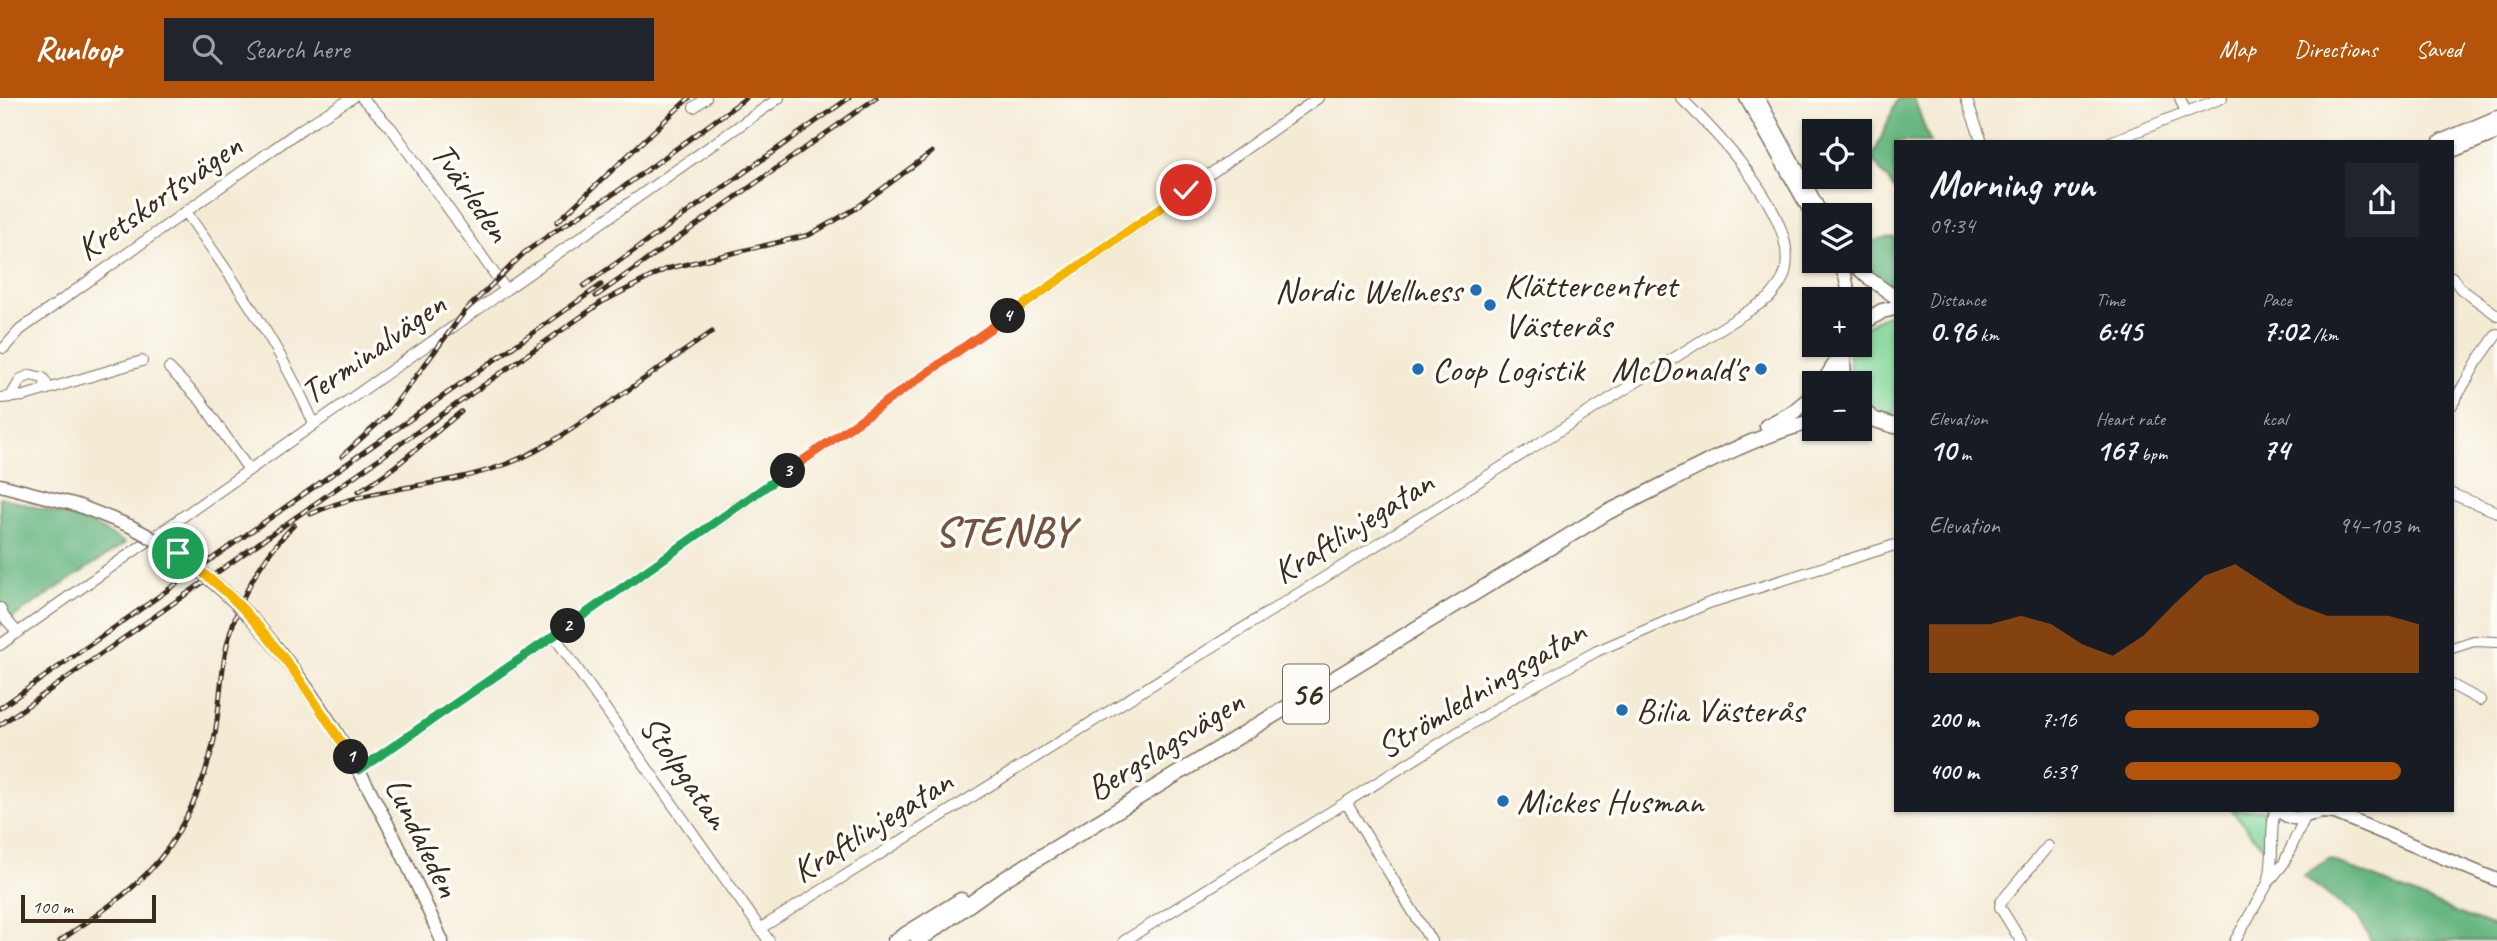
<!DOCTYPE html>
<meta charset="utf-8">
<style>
:root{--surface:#171b24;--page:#20242c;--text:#f1f3f6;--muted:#9ea1a6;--accent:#b45309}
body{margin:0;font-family:Caveat,sans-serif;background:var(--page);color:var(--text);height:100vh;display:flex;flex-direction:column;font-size:26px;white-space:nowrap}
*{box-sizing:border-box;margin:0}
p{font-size:23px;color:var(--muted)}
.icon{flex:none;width:38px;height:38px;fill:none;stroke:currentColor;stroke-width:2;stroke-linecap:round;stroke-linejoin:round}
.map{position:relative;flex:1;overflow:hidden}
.panel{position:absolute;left:1894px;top:42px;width:560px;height:672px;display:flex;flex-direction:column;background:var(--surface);border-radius:0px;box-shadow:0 2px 5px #0004}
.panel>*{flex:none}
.fabs{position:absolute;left:1802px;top:21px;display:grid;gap:14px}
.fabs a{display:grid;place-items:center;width:70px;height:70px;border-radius:0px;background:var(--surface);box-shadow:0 2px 5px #0004;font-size:35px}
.scale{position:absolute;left:21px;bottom:18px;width:135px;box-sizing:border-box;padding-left:7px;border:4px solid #3b2a1e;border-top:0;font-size:19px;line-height:24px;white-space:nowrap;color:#3b2a1e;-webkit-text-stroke:5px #fdfcf7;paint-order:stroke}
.pin{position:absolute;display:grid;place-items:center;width:60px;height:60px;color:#fff;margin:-30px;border:4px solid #fff;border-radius:50%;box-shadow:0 2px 7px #0007}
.km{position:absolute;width:35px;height:35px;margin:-18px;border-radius:50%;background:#222;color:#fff;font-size:19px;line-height:35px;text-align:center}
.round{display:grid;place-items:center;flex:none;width:74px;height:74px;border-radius:0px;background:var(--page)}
.headline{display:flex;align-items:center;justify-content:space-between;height:119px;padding:0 35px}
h1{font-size:38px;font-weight:700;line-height:52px}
.stats{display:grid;grid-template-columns:repeat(3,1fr);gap:10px;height:119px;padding:7px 35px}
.stats div{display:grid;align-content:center}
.stats b{font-size:30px;font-weight:700}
.stats small{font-size:19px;font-weight:400}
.stats p{font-size:19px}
.chart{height:196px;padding:14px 35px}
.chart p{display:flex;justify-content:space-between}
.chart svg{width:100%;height:126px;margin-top:7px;fill:var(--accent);opacity:.7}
ul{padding:0 35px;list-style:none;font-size:23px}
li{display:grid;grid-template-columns:112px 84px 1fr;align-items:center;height:52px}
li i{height:18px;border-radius:9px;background:var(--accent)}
header{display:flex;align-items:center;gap:42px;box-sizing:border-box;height:98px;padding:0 35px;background:var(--accent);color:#fff}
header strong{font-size:33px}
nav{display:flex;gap:38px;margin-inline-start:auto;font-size:24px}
.search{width:490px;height:63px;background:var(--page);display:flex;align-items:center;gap:18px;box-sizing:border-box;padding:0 24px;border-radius:0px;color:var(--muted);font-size:26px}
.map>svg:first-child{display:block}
.green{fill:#81d597;stroke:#5e805a;stroke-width:2}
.forest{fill:#68b680;stroke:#52704f;stroke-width:2}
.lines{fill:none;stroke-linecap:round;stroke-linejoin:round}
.minor-casing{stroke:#7c6e5e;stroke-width:12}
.major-casing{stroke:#7c6e5e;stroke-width:15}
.highway-casing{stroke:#7c6e5e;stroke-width:17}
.minor{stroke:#fff;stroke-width:10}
.major{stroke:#fff;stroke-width:12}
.highway{stroke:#fff;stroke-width:14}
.rail-casing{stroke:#3b2a1e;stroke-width:5}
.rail{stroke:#fdfcf7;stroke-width:2.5;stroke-dasharray:8;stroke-linecap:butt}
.major-bridge-casing{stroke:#7c6e5e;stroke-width:15;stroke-linecap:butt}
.major-bridge{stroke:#fff;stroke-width:12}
.split-1-casing{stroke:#fff;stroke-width:14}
.split-2-casing{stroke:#fff;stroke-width:14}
.split-3-casing{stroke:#fff;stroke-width:14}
.split-4-casing{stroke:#fff;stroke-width:14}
.split-5-casing{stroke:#fff;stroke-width:14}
.split-1{stroke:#f5b400;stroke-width:9}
.split-2{stroke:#22a559;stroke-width:9}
.split-3{stroke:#22a559;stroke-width:9}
.split-4{stroke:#f0652b;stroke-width:9}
.split-5{stroke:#f5b400;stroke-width:9}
.poi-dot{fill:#1f6fb2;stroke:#fdfcf7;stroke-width:2.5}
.labels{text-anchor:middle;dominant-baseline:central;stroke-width:7;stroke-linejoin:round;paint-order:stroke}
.shield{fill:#fdfcf7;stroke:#75695f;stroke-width:2}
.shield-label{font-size:33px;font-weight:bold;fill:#3b2a1e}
.street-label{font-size:35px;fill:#3b2a1e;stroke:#fdfcf7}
.poi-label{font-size:35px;fill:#3b2a1e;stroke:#fdfcf7;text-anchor:start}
.district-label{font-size:42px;font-weight:bold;letter-spacing:2px;fill:#73523f;stroke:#fdfcf7}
</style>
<header>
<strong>Runloop</strong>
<div class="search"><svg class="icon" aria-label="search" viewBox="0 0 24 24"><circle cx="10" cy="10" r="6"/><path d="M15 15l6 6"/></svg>Search here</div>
<nav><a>Map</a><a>Directions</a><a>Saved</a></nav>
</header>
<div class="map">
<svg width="2497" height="843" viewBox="0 0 2497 843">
<rect width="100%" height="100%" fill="#fdfcf7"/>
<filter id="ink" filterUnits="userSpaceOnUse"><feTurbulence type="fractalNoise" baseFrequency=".0143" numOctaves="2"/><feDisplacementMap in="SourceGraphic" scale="14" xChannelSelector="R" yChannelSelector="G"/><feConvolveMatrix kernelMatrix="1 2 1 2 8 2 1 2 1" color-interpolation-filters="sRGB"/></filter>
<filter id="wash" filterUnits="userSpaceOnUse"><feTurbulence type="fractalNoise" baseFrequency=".00686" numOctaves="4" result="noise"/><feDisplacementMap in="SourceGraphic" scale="28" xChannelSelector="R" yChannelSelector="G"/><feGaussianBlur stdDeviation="1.57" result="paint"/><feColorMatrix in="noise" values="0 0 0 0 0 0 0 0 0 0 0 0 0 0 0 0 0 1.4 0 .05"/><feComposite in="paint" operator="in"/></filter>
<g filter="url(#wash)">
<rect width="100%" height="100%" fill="#f4ebd5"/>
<path class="green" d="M1895,216V322L1880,319L1860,303V285H1851L1849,256L1853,247H1860V235C1870,224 1881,218 1895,216Z
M2232,712H2262L2269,733L2270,753L2259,745Z"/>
<path class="forest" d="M1898,0H1914L1930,44H1895V92L1872,61Z
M1860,134L1870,144L1890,139L1895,140V182L1887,187L1861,168L1858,163H1860Z
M0,399L88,424L125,445L0,528Z
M2329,761L2455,814L2497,830V843H2371L2358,819L2303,778Z"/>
</g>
<g filter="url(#ink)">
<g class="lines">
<defs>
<path id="minor" d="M362,0L392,31L506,192
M1966,0L1982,44
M2180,0L2186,15
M694,9L706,0
M2110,44L2222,0
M186,114C234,182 281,249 314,326
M2452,179L2461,191L2497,217
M4,250L20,232L303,30L352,0
M169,270L201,303L249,372
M11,298L21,281L31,277L43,280L46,285L43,292
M0,300L24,298L142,263
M2452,307L2477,264L2497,236
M2452,396L2497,414
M0,510L4,519L18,535
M554,538L769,843
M0,547L779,0
M2452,550L2474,543L2497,544
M2452,587L2480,602
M359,672L554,538L1318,0
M1347,706L1431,843
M2269,781C2275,756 2269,735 2275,712
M761,830L1497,372L1769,200C1775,193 1781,186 1784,178C1803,123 1717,35 1681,0
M1124,843L1519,596L1597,553L1709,505L1895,447
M2021,843L2000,809L2001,804L2048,748
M2235,843L2268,785L2284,765L2305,719"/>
<path id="major" d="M1746,0L1815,122
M1758,0L1822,117
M1837,163L1845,177L1850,201
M1850,163L1867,179L1895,199
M0,387L77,407L130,428
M252,521C334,611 394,732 442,843
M2279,712C2290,723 2303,723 2315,712
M2309,717L2323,714L2335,715L2497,782"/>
<path id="highway" d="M2441,44L2497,20
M2452,52L2497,34
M1860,227L1882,213L1895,210
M1844,256L1843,266L1845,285
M1823,285L1846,249
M1860,311L1875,322L1895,328
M1767,328L1792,315L1815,296
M895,843L961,802
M918,843L1006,780L1608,414C1677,382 1740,341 1815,323"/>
</defs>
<use href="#minor" class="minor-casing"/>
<use href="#major" class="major-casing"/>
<use href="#highway" class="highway-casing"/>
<use href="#minor" class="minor"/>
<use href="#major" class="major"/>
<use href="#highway" class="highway"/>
<defs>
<path id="rail" d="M557,124L689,0
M584,188L849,0
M596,198L876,0
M342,358L387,317L465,213L524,155L555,133L618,93L746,0
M359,393C397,371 426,341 461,314
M311,416C371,388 439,390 501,368C540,355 573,330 607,307C642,282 677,258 712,234
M0,610L601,187
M0,627L602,204L666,171L809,137L855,111L932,54
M60,843C103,812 150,784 177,736C194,707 207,675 214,642C220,611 220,578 227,547C238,502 261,460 294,427"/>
</defs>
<use href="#rail" class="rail-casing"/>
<use href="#rail" class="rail"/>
<defs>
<path id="major-bridge" d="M130,428C177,452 216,483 252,521"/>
</defs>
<use href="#major-bridge" class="major-bridge-casing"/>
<use href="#major-bridge" class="major-bridge"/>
</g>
</g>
<g class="lines" filter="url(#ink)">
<defs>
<path id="split-1" d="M178,455C198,471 218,486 236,504C281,549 316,605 351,659"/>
<path id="split-2" d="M351,659L359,672L568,528"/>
<path id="split-3" d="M568,528L788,373"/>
<path id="split-4" d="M788,373L1008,218"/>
<path id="split-5" d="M1008,218L1186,92"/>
</defs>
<use href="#split-1" class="split-1-casing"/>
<use href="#split-2" class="split-2-casing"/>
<use href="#split-3" class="split-3-casing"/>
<use href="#split-4" class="split-4-casing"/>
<use href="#split-5" class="split-5-casing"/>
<use href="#split-1" class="split-1"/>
<use href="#split-2" class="split-2"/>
<use href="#split-3" class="split-3"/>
<use href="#split-4" class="split-4"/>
<use href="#split-5" class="split-5"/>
</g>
<g class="poi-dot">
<circle cx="1476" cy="192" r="7"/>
<circle cx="1490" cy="207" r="7"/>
<circle cx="1418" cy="271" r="7"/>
<circle cx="1761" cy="271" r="7"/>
<circle cx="1622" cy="612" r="7"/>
<circle cx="1503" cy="703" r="7"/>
</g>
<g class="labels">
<rect class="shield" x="1283" y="566.5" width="46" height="59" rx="5"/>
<g class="shield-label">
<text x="1306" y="596">56</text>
</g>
<g class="street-label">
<text transform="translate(471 94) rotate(55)">Tvärleden</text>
<text transform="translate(159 99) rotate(-35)">Kretskortsvägen</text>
<text transform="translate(373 250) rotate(-35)">Terminalvägen</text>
<text transform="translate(1353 429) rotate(-32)">Kraftlinjegatan</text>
<text transform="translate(1481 591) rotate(-31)">Strömledningsgatan</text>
<text transform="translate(1165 647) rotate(-32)">Bergslagsvägen</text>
<text transform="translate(685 674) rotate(55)">Stolpgatan</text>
<text transform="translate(872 728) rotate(-32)">Kraftlinjegatan</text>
<text transform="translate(423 739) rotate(64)">Lundaleden</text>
</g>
<g class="poi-label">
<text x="1504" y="187">Klättercentret<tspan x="1504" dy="40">Västerås</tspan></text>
<text x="1462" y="192" text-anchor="end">Nordic Wellness</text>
<text x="1432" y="271">Coop Logistik</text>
<text x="1747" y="271" text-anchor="end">McDonald's</text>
<text x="1636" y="612">Bilia Västerås</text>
<text x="1517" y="703">Mickes Husman</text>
</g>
<g class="district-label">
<text x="1005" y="433">STENBY</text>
</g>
</g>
</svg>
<div class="fabs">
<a><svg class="icon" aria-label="locate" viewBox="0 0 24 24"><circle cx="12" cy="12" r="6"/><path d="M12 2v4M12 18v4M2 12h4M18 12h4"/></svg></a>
<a><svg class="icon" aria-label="layers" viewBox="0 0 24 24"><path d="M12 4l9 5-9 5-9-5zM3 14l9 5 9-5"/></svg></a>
<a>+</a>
<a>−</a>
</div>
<div class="scale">100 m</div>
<div class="pin" style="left:178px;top:455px;background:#1e9e55"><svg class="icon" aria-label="arrive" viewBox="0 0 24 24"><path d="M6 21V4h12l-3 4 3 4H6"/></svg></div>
<div class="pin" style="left:1186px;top:92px;background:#d93025"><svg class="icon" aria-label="check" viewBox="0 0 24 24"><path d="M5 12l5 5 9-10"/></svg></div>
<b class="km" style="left:351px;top:659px">1</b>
<b class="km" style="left:568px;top:528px">2</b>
<b class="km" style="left:788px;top:373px">3</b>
<b class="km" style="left:1008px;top:218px">4</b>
<section class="panel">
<div class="headline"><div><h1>Morning run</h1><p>09:34</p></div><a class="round"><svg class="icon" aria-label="share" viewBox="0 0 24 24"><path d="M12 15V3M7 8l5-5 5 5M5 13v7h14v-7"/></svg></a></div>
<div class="stats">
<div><p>Distance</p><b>0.96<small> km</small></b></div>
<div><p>Time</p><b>6:45</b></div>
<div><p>Pace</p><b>7:02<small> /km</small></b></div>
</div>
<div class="stats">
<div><p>Elevation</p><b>10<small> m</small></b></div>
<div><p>Heart rate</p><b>167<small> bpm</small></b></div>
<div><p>kcal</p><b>74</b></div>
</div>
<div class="chart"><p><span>Elevation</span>94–103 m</p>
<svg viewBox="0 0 160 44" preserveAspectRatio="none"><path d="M0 44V27L10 27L20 27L30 24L40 27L50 34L60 38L70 31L80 20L90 10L100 6L110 13L120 20L130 24L140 24L150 24L160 27V44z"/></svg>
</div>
<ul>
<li><b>200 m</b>7:16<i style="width:66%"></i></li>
<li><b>400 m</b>6:39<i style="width:94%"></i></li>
</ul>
</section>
</div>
